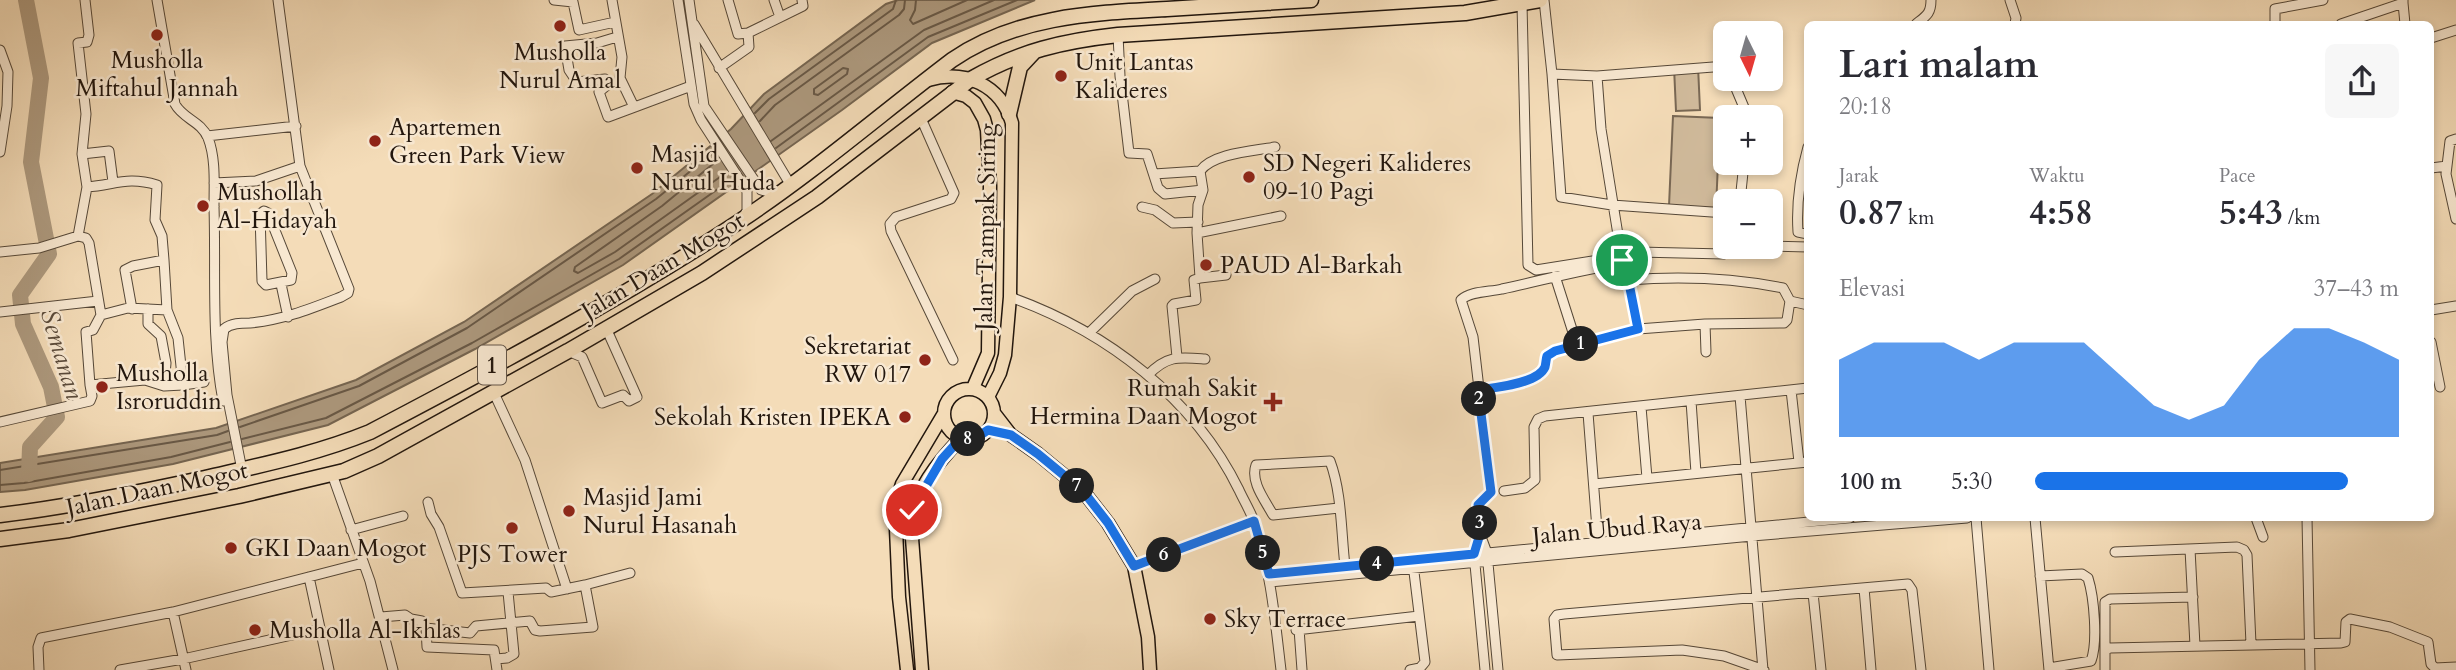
<!DOCTYPE html>
<html lang="id">
<meta charset="utf-8">
<style>
:root{--surface:#fff;--page:#f7f7f7;--text:#2b2b33;--muted:#7c7c81;--accent:#1a73e8}
body{margin:0;font-family:Cardo,serif;background:var(--page);color:var(--text);height:100vh;display:flex;flex-direction:column;font-size:26px;white-space:nowrap}
*{box-sizing:border-box;margin:0}
p{font-size:23px;color:var(--muted)}
.icon{flex:none;width:38px;height:38px;fill:none;stroke:currentColor;stroke-width:2;stroke-linecap:round;stroke-linejoin:round}
.map{position:relative;flex:1;overflow:hidden}
.sheet{position:absolute;left:1804px;top:21px;width:630px;height:500px;display:flex;flex-direction:column;background:var(--surface);border-radius:10px;box-shadow:0 4px 10px #0003}
.sheet>*{flex:none}
.needle{width:46px;rotate:175deg}
.controls{position:absolute;left:1713px;top:21px;display:grid;gap:14px}
.controls a{display:grid;place-items:center;width:70px;height:70px;border-radius:10px;background:var(--surface);box-shadow:0 4px 10px #0003;font-size:35px}
.pin{position:absolute;display:grid;place-items:center;width:60px;height:60px;color:#fff;margin:-30px;border:4px solid #fff;border-radius:50%;box-shadow:0 2px 7px #0007}
.km{position:absolute;width:35px;height:35px;margin:-18px;border-radius:50%;background:#222;color:#fff;font-size:19px;line-height:35px;text-align:center}
.round{display:grid;place-items:center;flex:none;width:74px;height:74px;border-radius:10px;background:var(--page)}
.overview{display:flex;align-items:center;justify-content:space-between;height:119px;padding:0 35px}
h1{font-size:38px;font-weight:600;line-height:52px}
.metrics{display:grid;grid-template-columns:repeat(3,1fr);gap:10px;height:119px;padding:7px 35px}
.metrics div{display:grid;align-content:center}
.metrics b{font-size:35px;font-weight:600}
.metrics small{font-size:19px;font-weight:400}
.metrics p{font-size:19px}
.chart{height:196px;padding:14px 35px}
.chart p{display:flex;justify-content:space-between}
.chart svg{width:100%;height:126px;margin-top:7px;fill:var(--accent);opacity:.7}
ul{padding:0 35px;list-style:none;font-size:23px}
li{display:grid;grid-template-columns:112px 84px 1fr;align-items:center;height:52px}
li i{height:18px;border-radius:9px;background:var(--accent)}
.map>svg:first-child{display:block}
.green{fill:#d0ba9b;stroke:#796854;stroke-width:2}
.water{fill:#ad997e;stroke:#756551;stroke-width:2}
.lines{fill:none;stroke-linecap:round;stroke-linejoin:round}
.shore{stroke:#685846;stroke-width:2}
.river{stroke:#ad997e;stroke-width:16}
.minor-casing{stroke:#564838;stroke-width:11}
.major-casing{stroke:#22160d;stroke-width:15}
.highway-casing{stroke:#22160d;stroke-width:17}
.minor{stroke:#f8e8d1;stroke-width:9}
.major{stroke:#f4dcb8;stroke-width:12}
.highway{stroke:#f4dcb8;stroke-width:14}
.route-casing{stroke:#fff;stroke-width:14}
.route{stroke:#1a73e8;stroke-width:9}
.poi-dot{fill:#8f2418;stroke:#f8e8d1;stroke-width:2.5}
.labels{text-anchor:middle;dominant-baseline:central;stroke-width:5;stroke-linejoin:round;paint-order:stroke}
.shield{fill:#f8e8d1;stroke:#625548;stroke-width:2}
.shield-label{font-size:23px;font-weight:bold;fill:#22160d}
.poi-label{font-size:24px;fill:#22160d;stroke:#f8e8d1;text-anchor:start}
.street-label{font-size:24px;fill:#22160d;stroke:#f8e8d1}
.water-label{font-size:26px;font-style:italic;fill:#5a4a3a;stroke:#f8e8d1}
</style>
<div class="map">
<svg width="2456" height="670" viewBox="0 0 2456 670">
<rect width="100%" height="100%" fill="#f4dcb8"/>
<filter id="stains"><feTurbulence type="fractalNoise" baseFrequency=".00286" numOctaves="4"/><feColorMatrix values="0 0 0 0 .2 0 0 0 0 .09 0 0 0 0 .02 0 0 0 .5 -.17"/></filter>
<radialGradient id="worn" r=".72"><stop offset=".6" stop-color="#630" stop-opacity="0"/><stop offset="1" stop-color="#630" stop-opacity=".3"/></radialGradient>
<path class="green" d="M1698,66L1700,110L1676,111L1674,67Z
M1673,116L1720,118L1716,208L1669,206Z"/>
<path class="water" d="M898,0H1035L932,43L842,110L623,265L475,349L328,425L173,464L25,490L0,492V463L216,428L356,380L464,322L652,194L731,129L764,94L886,4Z"/>
<g class="lines">
<path class="shore" d="M916,0L915,10L910,20L913,24L967,0
M843,68L848,69L847,74L818,95L814,94V89Z
M755,113L769,99L893,9L896,0
M760,121L775,105L899,15L904,9L905,0
M771,141L924,30L994,0
M776,148L928,37L1017,0
M719,159L662,206L575,267L574,271L578,273L615,252L727,172
M240,427L359,386L467,328L656,199L714,152
M242,439L326,418L472,343L619,259L732,179
M0,470L217,435L228,431
M0,485L24,483L171,457L230,442"/>
<path class="river" d="M26,0L41,78L31,162L49,254L20,295L23,324L51,387L57,417L30,447L29,474"/>
<defs>
<path id="minor" d="M85,0L89,35L87,42L78,43L86,114L82,154L87,187
M157,0L175,104C183,119 201,121 208,138C216,158 214,185 214,207C216,271 211,338 223,401
M554,0L573,2L579,30L615,22
M612,0L622,57L620,78L634,107
M678,0L694,104L701,120L747,191V210L743,219
M689,0L704,106L761,190L777,194
M728,0L738,34L748,33
M774,0L780,17
M1544,0L1552,74L1597,76L1601,129L1619,241L1627,249L1638,252L1724,254L1731,250V247
M2010,0L2016,18L2015,24
M2403,3L2405,24
M1522,4L1528,265L1536,270L1611,258L1624,262
M694,24L790,184
M1916,24C1926,16 1931,14 1931,0
M2275,24V9L2323,0
M2341,24L2403,3V0
M1118,35L1120,76L1129,153L1147,154L1158,188L1165,194L1203,190
M617,37L597,43L565,46L569,70L577,82L605,79L606,86L599,92L608,117L691,86
M2431,38L2456,30
M0,50L8,72L7,106L0,152
M719,68L749,47L748,33L803,6L802,0
M1552,74L1561,197L1612,205L1726,213
M1597,76L1726,66
M1732,79L1748,117
M920,116L954,193L951,199L896,217L890,224L891,231L953,360
M207,136L296,126
M2456,139L2450,141L2446,174L2456,219
M1808,147C1800,176 1796,202 1798,232L1808,234
M82,154L109,151L113,182
M2431,168L2447,166
M1200,171C1213,153 1254,151 1275,147
M1154,174L1200,171L1203,190L1198,205L1197,233L1200,278L1194,280L1196,300L1174,304L1172,306L1177,357
M214,183L256,181L300,166
M1740,201L1744,163
M1142,207L1155,210L1173,223L1198,222
M264,211L268,213L292,273L291,280L266,285L262,281L260,214Z
M1197,233L1281,216
M78,236L86,238L89,243L101,315L93,330L86,332L90,385
M1771,246L1808,247
M0,252L39,248L78,236L87,187C115,185 127,176 157,185L155,220L162,236L164,260L133,266L125,270L132,309
M164,260L167,310
M1625,263L1638,329L1705,324L1784,323L1787,320L1790,301
M1555,276L1577,345L1638,329
M1200,278L1226,275
M1628,280C1680,276 1733,278 1783,288L1790,301L1808,305
M281,284L288,317
M1010,297C1106,331 1194,398 1239,490C1244,501 1251,512 1255,524C1271,572 1275,620 1281,670
M148,309V324L161,336L166,363L164,386
M2431,310L2456,306
M0,312L98,301
M1705,324L1706,352
M1089,333L1132,291L1155,279
M2431,342L2440,387
M568,351L582,357L602,403L623,395L629,401L637,397L606,328
M1148,375C1167,355 1179,357 1205,359
M183,385L204,382
M1478,390C1493,388 1535,383 1544,369C1547,364 1546,358 1550,353L1577,345
M1791,390L1799,462
M494,393L525,460L567,589
M1740,396L1763,670
M1691,401L1696,473
M1641,407L1647,478
M1588,413L1598,542
M0,422L90,401L92,396L90,385L145,380L164,386L183,385L178,338L167,310L128,308L101,315
M242,470L227,395L222,342L224,329C231,323 241,323 250,323C283,320 310,309 341,297L348,293L349,289L300,166L278,0
M332,474L370,581L393,670
M1594,484L1808,462
M1504,491L1525,488L1535,480L1534,427L1538,419L1545,416L1808,388
M428,502L431,514L439,527L462,593L546,588L551,592L585,585
M1339,508L1273,515C1265,500 1250,482 1256,465L1330,461C1342,493 1341,532 1345,566
M1976,518L1989,670
M2035,518L2049,670
M2256,518L2263,537
M2307,518L2310,670
M351,530L403,516
M1480,534L1474,554L1485,670
M2190,549L2195,646
M2115,552L2237,547L2244,550L2247,555L2251,644
M1134,566L1254,521
M1269,574L1850,518
M2040,576L2082,574L2088,578C2094,597 2098,642 2091,661L2049,668
M309,577L329,670
M1270,582L1752,536L1967,518
M1864,588L1871,670
M1813,593L1821,670
M173,612L186,670
M381,617L405,615L411,619L422,621L426,628L470,633L476,626L530,621L535,630L540,631L593,627L585,585L630,573
M426,628L427,647L494,650L497,670
M1299,629L1302,670
M1296,630L1419,616
M2105,650L2110,648L2341,643L2345,642L2346,622L2350,619L2390,627L2428,642L2431,664L2435,668L2456,667
M496,659L507,658L514,654L508,592
M39,670L38,647L41,638L173,612L363,563
M120,670L183,659L319,629
M1410,670L1420,668L1425,662L1413,564
M1498,670L1487,553L1480,534L1478,505L1491,492L1473,337L1461,300C1470,291 1490,292 1502,289C1544,280 1583,269 1625,263
M1764,670L1724,656L1682,650L1557,655L1554,619L1557,615L1564,614L1908,584L1912,590L1921,670
M2105,670V602L2110,599L2193,597"/>
<path id="major" d="M928,80C965,69 1001,85 1012,123L1010,297L1005,355L1000,373L988,397
M952,92L966,96L975,103L984,119L987,130L990,186L988,353L973,388
M944 414a25 25 0 1 1 50 0a25 25 0 1 1-50 0Z
M994,413L1011,435L1038,454L1083,491L1108,523L1134,566L1148,637L1150,670
M907,670L899,597L895,506L902,484L943,415
M922,670L911,525C914,491 938,462 961,438"/>
<path id="highway" d="M1009,114L1020,67L1034,52
M0,515C69,507 137,493 205,478C261,465 316,454 370,432C494,367 623,298 740,221C814,172 882,113 952,60C1016,16 1092,13 1167,9C1215,6 1263,3 1311,0
M0,539L69,530L239,496L344,471L378,456L568,351L702,273L817,197L971,79C1020,51 1063,41 1118,35L1465,13L1540,0"/>
</defs>
<use href="#minor" class="minor-casing"/>
<use href="#major" class="major-casing"/>
<use href="#highway" class="highway-casing"/>
<use href="#minor" class="minor"/>
<use href="#major" class="major"/>
<use href="#highway" class="highway"/>
</g>
<g class="lines">
<defs>
<path id="route" d="M912,510L942,459L961,438H976L988,430L1011,435L1038,454L1083,491L1108,523L1134,566L1254,521L1269,574L1474,554L1480,534L1478,505L1491,492L1478,390C1493,388 1538,384 1545,367C1546,363 1546,359 1547,356L1555,351L1638,329L1625,263L1622,260"/>
</defs>
<use href="#route" class="route-casing"/>
<use href="#route" class="route"/>
</g>
<g class="poi-dot">
<circle cx="560" cy="26" r="7"/>
<circle cx="157" cy="35" r="7"/>
<circle cx="1061" cy="76" r="7"/>
<circle cx="375" cy="141" r="7"/>
<circle cx="637" cy="168" r="7"/>
<circle cx="1249" cy="177" r="7"/>
<circle cx="203" cy="206" r="7"/>
<circle cx="1206" cy="265" r="7"/>
<circle cx="925" cy="360" r="7"/>
<circle cx="102" cy="387" r="7"/>
<path d="M1269.5 391.5h7v7h7v7h-7v7h-7v-7h-7v-7h7z"/>
<circle cx="905" cy="417" r="7"/>
<circle cx="569" cy="511" r="7"/>
<circle cx="512" cy="528" r="7"/>
<circle cx="231" cy="548" r="7"/>
<circle cx="1210" cy="619" r="7"/>
<circle cx="255" cy="630" r="7"/>
</g>
<g class="labels">
<rect class="shield" x="478" y="345.5" width="28" height="39" rx="5"/>
<g class="shield-label">
<text x="492" y="365">1</text>
</g>
<g class="poi-label">
<text x="560" y="52" text-anchor="middle">Musholla<tspan x="560" dy="28">Nurul Amal</tspan></text>
<text x="157" y="60" text-anchor="middle">Musholla<tspan x="157" dy="28">Miftahul Jannah</tspan></text>
<text x="1075" y="62">Unit Lantas<tspan x="1075" dy="28">Kalideres</tspan></text>
<text x="389" y="127">Apartemen<tspan x="389" dy="28">Green Park View</tspan></text>
<text x="651" y="154">Masjid<tspan x="651" dy="28">Nurul Huda</tspan></text>
<text x="1263" y="163">SD Negeri Kalideres<tspan x="1263" dy="28">09-10 Pagi</tspan></text>
<text x="217" y="192">Mushollah<tspan x="217" dy="28">Al-Hidayah</tspan></text>
<text x="1220" y="265">PAUD Al-Barkah</text>
<text x="911" y="346" text-anchor="end">Sekretariat<tspan x="911" dy="28">RW 017</tspan></text>
<text x="116" y="373">Musholla<tspan x="116" dy="28">Isroruddin</tspan></text>
<text x="1257" y="388" text-anchor="end">Rumah Sakit<tspan x="1257" dy="28">Hermina Daan Mogot</tspan></text>
<text x="891" y="417" text-anchor="end">Sekolah Kristen IPEKA</text>
<text x="583" y="497">Masjid Jami<tspan x="583" dy="28">Nurul Hasanah</tspan></text>
<text x="245" y="548">GKI Daan Mogot</text>
<text x="512" y="554" text-anchor="middle">PJS Tower</text>
<text x="1224" y="619">Sky Terrace</text>
<text x="269" y="630">Musholla Al-Ikhlas</text>
</g>
<g class="street-label">
<text transform="translate(986 227) rotate(-89)">Jalan Tampak Siring</text>
<text transform="translate(663 266) rotate(-31)">Jalan Daan Mogot</text>
<text transform="translate(157 489) rotate(-12)">Jalan Daan Mogot</text>
<text transform="translate(1617 529) rotate(-5)">Jalan Ubud Raya</text>
</g>
<g class="water-label">
<text transform="translate(62 354) rotate(73)">Semanan</text>
</g>
</g>
<rect width="100%" height="100%" filter="url(#stains)"/>
<rect width="100%" height="100%" fill="url(#worn)"/>
</svg>
<div class="controls">
<a><svg class="needle" viewBox="-14 -14 28 28"><path d="M0-13l5 13h-10z" fill="#e53935"/><path d="M0 13l5-13h-10z" fill="#7c7c81"/></svg></a>
<a>+</a>
<a>−</a>
</div>
<div class="pin" style="left:1622px;top:260px;background:#1e9e55"><svg class="icon" aria-label="arrive" viewBox="0 0 24 24"><path d="M6 21V4h12l-3 4 3 4H6"/></svg></div>
<div class="pin" style="left:912px;top:510px;background:#d93025"><svg class="icon" aria-label="check" viewBox="0 0 24 24"><path d="M5 12l5 5 9-10"/></svg></div>
<b class="km" style="left:1581px;top:344px">1</b>
<b class="km" style="left:1479px;top:399px">2</b>
<b class="km" style="left:1480px;top:523px">3</b>
<b class="km" style="left:1377px;top:564px">4</b>
<b class="km" style="left:1263px;top:553px">5</b>
<b class="km" style="left:1164px;top:555px">6</b>
<b class="km" style="left:1077px;top:486px">7</b>
<b class="km" style="left:968px;top:439px">8</b>
<section class="sheet">
<div class="overview"><div><h1>Lari malam</h1><p>20:18</p></div><a class="round"><svg class="icon" aria-label="share" viewBox="0 0 24 24"><path d="M12 15V3M7 8l5-5 5 5M5 13v7h14v-7"/></svg></a></div>
<div class="metrics">
<div><p>Jarak</p><b>0.87<small> km</small></b></div>
<div><p>Waktu</p><b>4:58</b></div>
<div><p>Pace</p><b>5:43<small> /km</small></b></div>
</div>
<div class="chart"><p><span>Elevasi</span>37–43 m</p>
<svg viewBox="0 0 160 44" preserveAspectRatio="none"><path d="M0 44V17L10 11L20 11L30 11L40 17L50 11L60 11L70 11L80 22L90 33L100 38L110 33L120 17L130 6L140 6L150 11L160 17V44z"/></svg>
</div>
<ul>
<li><b>100 m</b>5:30<i style="width:86%"></i></li>
</ul>
</section>
</div>
